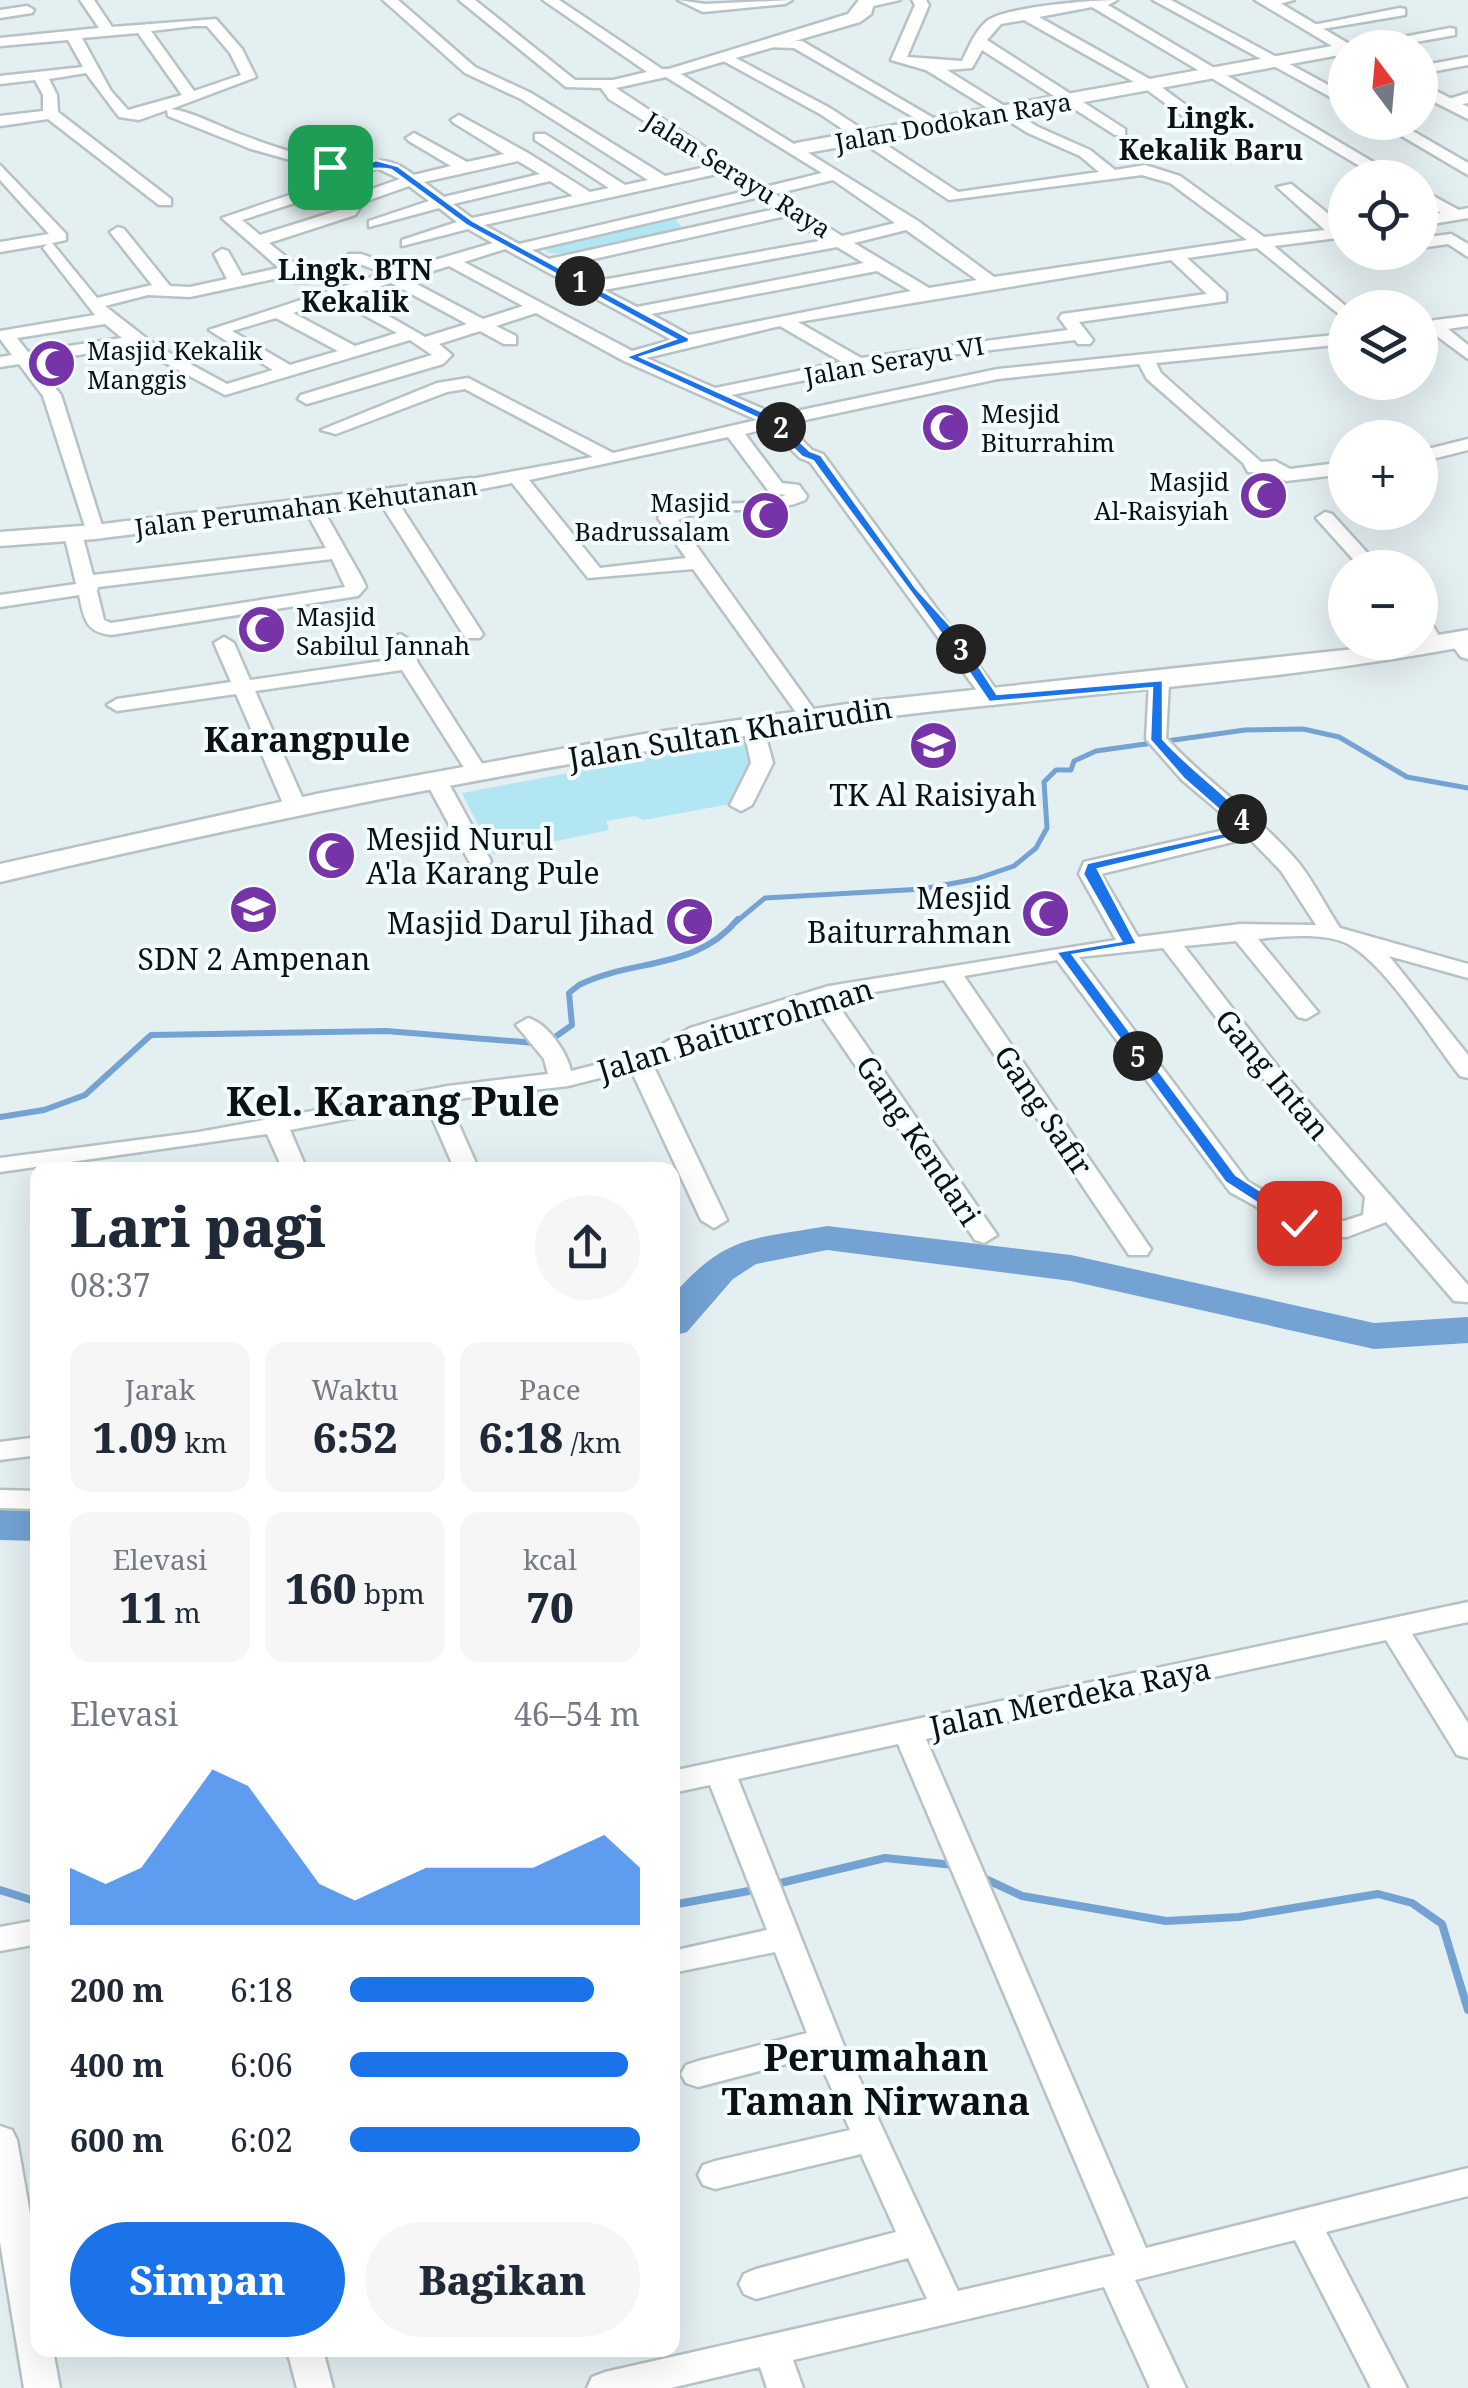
<!DOCTYPE html>
<html lang="id">
<meta charset="utf-8">
<style>
:root{--surface:#fff;--page:#f6f6f7;--text:#1f2937;--muted:#747a83;--accent:#1a73e8}
body{margin:0;font-family:"Noto Serif",serif;background:var(--page);color:var(--text);height:100vh;display:flex;flex-direction:column;font-size:38px;white-space:nowrap}
*{box-sizing:border-box;margin:0}
p{font-size:32px;color:var(--muted)}
.icon{flex:none;width:55px;height:55px;fill:none;stroke:currentColor;stroke-width:2;stroke-linecap:round;stroke-linejoin:round}
.map{position:relative;flex:1;overflow:hidden}
.drawer{position:absolute;left:30px;top:1162px;width:650px;height:1195px;display:flex;flex-direction:column;background:var(--surface);border-radius:20px;box-shadow:0 10px 40px #0002}
.drawer>*{flex:none}
.needle{width:65px;rotate:344deg}
.buttons{position:absolute;left:1328px;top:30px;display:grid;gap:20px}
.buttons a{display:grid;place-items:center;width:110px;height:110px;border-radius:50%;background:var(--surface);box-shadow:0 10px 40px #0002;font-size:50px}
.pin{position:absolute;display:grid;place-items:center;width:85px;height:85px;color:#fff;margin:-42px;border-radius:20px;box-shadow:0 5px 15px #0006}
.km{position:absolute;width:50px;height:50px;margin:-25px;border-radius:50%;background:#222;color:#fff;font-size:28px;line-height:50px;text-align:center}
.round{display:grid;place-items:center;flex:none;width:105px;height:105px;border-radius:52px;background:var(--page)}
.headline{display:flex;align-items:center;justify-content:space-between;height:170px;padding:0 40px}
h1{font-size:55px;font-weight:800;line-height:75px}
.figures{display:grid;grid-template-columns:repeat(3,1fr);gap:15px;height:170px;padding:10px 40px}
.figures div{display:grid;align-content:center;border-radius:20px;background:var(--page);text-align:center}
.figures b{font-size:42px;font-weight:800}
.figures small{font-size:28px;font-weight:400}
.figures p{font-size:28px}
.chart{height:280px;padding:20px 40px}
.chart p{display:flex;justify-content:space-between}
.chart svg{width:100%;height:180px;margin-top:10px;fill:var(--accent);opacity:.7}
.cta{display:flex;gap:20px;margin-top:auto;padding:20px 40px}
.cta a{flex:1;height:115px;border-radius:60px;background:var(--accent);color:#fff;font-size:40px;font-weight:800;line-height:115px;text-align:center}
.cta a+a{background:var(--page);color:var(--text)}
ul{padding:0 40px;list-style:none;font-size:32px}
li{display:grid;grid-template-columns:160px 120px 1fr;align-items:center;height:75px}
li i{height:25px;border-radius:12px;background:var(--accent)}
.map>svg:first-child{display:block}
.green{fill:#b2e6f2}
.lines{fill:none;stroke-linecap:round;stroke-linejoin:round}
.stream-far2{stroke:#73a2d3;stroke-width:5}
.stream-far1{stroke:#73a2d3;stroke-width:6}
.stream{stroke:#73a2d3;stroke-width:8}
.river{fill:#73a2d3;fill-rule:evenodd}
.minor-casing{stroke:#b7c2c5;stroke-width:5}
.tertiary-casing{stroke:#b7c2c5;stroke-width:5}
.secondary-casing{stroke:#b7c2c5;stroke-width:5}
.minor{fill:#fff;fill-rule:evenodd}
.tertiary{fill:#fff;fill-rule:evenodd}
.secondary{fill:#fff;fill-rule:evenodd}
.route{fill:#1a73e8;stroke:#fff;stroke-width:2.5}
.labels{text-anchor:middle;dominant-baseline:central;stroke-width:8;stroke-linejoin:round;paint-order:stroke}
.far-street-label{font-size:25px;fill:#0d1111;stroke:#f3fcfe}
.far-poi-label{font-size:25px;fill:#0d1111;stroke:#f3fcfe;text-anchor:start}
.far-neighbourhood-label{font-size:28px;font-weight:bold;fill:#0d1111;stroke:#f3fcfe}
.street-label{font-size:30px;fill:#0d1111;stroke:#f3fcfe}
.poi-label{font-size:30px;fill:#0d1111;stroke:#f3fcfe}
.quarter-label{font-size:35px;font-weight:bold;fill:#0d1111;stroke:#f3fcfe}
.near-neighbourhood-label{font-size:38px;font-weight:bold;fill:#0d1111;stroke:#f3fcfe}
.district-label{font-size:40px;font-weight:bold;fill:#0d1111;stroke:#f3fcfe}
</style>
<div class="map">
<svg width="1468" height="2388" viewBox="0 0 1468 2388">
<rect width="100%" height="100%" fill="#e4eff2"/>
<path class="green" d="M656,212L676,220L682,227L570,254L549,253L538,244L544,237Z
M755,738L762,761L735,803L644,820L635,816L606,821L609,830L493,854L462,793Z"/>
<g class="lines">
<path class="stream-far2" d="M736,922L765,898L923,889L976,879L1014,866L1036,848L1047,828L1044,782L1056,770H1071L1074,761L1096,751L1245,730L1303,729L1339,737L1407,777L1468,788"/>
<path class="stream-far1" d="M548,1042L572,1025L569,993L579,985C633,958 696,971 738,919
M0,1117L44,1110L85,1095L151,1035L386,1031L536,1043"/>
<path class="stream" d="M979,1876L1022,1896L1166,1921L1239,1917L1378,1894L1412,1903L1442,1924L1468,2010
M772,1885L885,1858L954,1865
M0,1890L38,1902
M672,1905L760,1889"/>
<path class="river" d="M827,1226L1071,1255L1374,1323L1468,1317V1343L1374,1349L1071,1281L827,1250L756,1264L733,1279L687,1332L672,1336V1296C727,1234 750,1240 827,1226Z
M0,1510L38,1511V1541L0,1540Z"/>
<defs>
<path id="minor" d="M80,0H94L112,27L216,19L242,49L256,77L171,109C193,112 216,125 237,133C268,145 301,156 334,163C369,171 377,147 414,175L451,166L409,141L406,138L414,133L467,162L504,154L454,123L451,120L459,115L528,153L590,192L609,188L535,140V134H545L625,185L648,180L521,99L465,73L383,0H398L475,67L531,93L665,176L715,165L609,99L601,88L566,87L459,0H475L575,80H613L647,72L543,0H559L662,69H673L918,221L994,277L1247,240L1170,183L1142,175L949,200L820,114L718,58L730,55L830,108L958,192L1099,172L1080,156L1028,133L926,70L891,60L915,5L912,0H926L929,5L907,57L962,61C969,47 975,31 987,21C1005,7 1092,0 1117,0L1108,5L1400,178H1380L1092,7L1039,17L1153,81L1194,111V117H1184L1143,87L1024,20L1001,24L987,40L1125,129V135H1115L982,50L972,68L947,70L1038,127L1090,150L1115,170L1145,165L1180,176L1264,237L1325,230L1277,187L1291,184L1345,227V237L1274,246L1348,308L1345,319L1257,248L1187,258L1226,293V301L1079,322L1093,340L1090,344H1078L1075,340L891,362L864,372L856,370L731,395L777,415L998,369L1345,334V344L1156,363L1161,373L1261,462L1275,461L1290,469L1345,462V474L1286,481L1271,473L1248,472L1243,463L1147,379L1139,364L998,379L786,424L812,450L823,454L1003,699L993,705L986,703L810,462L800,458L769,428L745,434L782,483L799,485L807,496L805,500C764,518 718,502 678,520L820,718L810,724L803,722L693,569L588,578L512,483L471,491L462,485L471,479L593,457L465,389L447,392L336,434L321,430L437,383L468,378L613,453L757,420L624,361L536,313L496,326L516,336V344H504L480,331L439,344L452,355L443,364L307,404L298,399L301,395L432,355L410,340L225,395L134,346L35,362L61,395L104,532L95,538L88,536L43,396L19,364L0,367V357L12,355L0,339V331L95,315L43,248L47,244L0,252V242L49,234L0,180V165L66,234V240L52,243L97,298L152,285L110,232L118,227L124,229L170,286L190,287L227,279L214,254L222,249L228,251L242,276L279,268L222,218L310,188L337,173L251,149L168,116L167,110L139,120L119,117L86,73L49,79L57,95L58,112L171,199V205H159L48,119L0,126V116L43,111V95L35,80L0,84V76L83,67L68,40L0,46V38L99,28ZM194,26H207L230,53L241,75L194,91L151,31ZM138,33L182,95L128,110L111,91L82,38ZM666,77L822,173L765,187L616,88ZM518,161L540,174L444,197L424,182ZM377,168L400,179L352,196L343,209L260,235L242,220L322,194ZM726,172L750,190L519,244L484,225ZM833,180L895,223L842,236L775,194ZM550,181L573,196L472,218L453,204ZM409,186L429,201L369,221V227L439,208L457,222L402,240V246L468,229L493,243L404,269L361,254H349V260L384,273L209,330L273,370L227,384L155,345L105,306L148,295L190,297L288,276L295,282H307V274L269,243L355,215L364,202ZM760,197L775,209L549,259L532,250ZM786,216L825,240L591,282L562,266ZM906,230L977,280L929,288L854,243ZM837,247L864,263L637,307L604,290ZM505,249L672,340L632,351L464,262ZM1171,260L1207,294L1062,314L1059,318L1068,330L861,358L798,322ZM449,266L523,306L483,319L407,279ZM877,271L911,291L689,335L651,314ZM391,283L467,324L425,337L352,295ZM336,300L397,333L355,346L293,313ZM276,318L338,351L290,365L232,331ZM105,324L122,338L28,352L17,338ZM780,326L842,362L715,388L646,358ZM728,437L770,493L786,495C746,511 701,496 660,514L658,518L686,558L600,568L529,480Z
M678,0L705,4L792,0L785,4L703,12Z
M864,0H900L869,7L862,3Z
M1153,0H1171L1345,94V105Z
M1264,0H1294L1269,7L1262,3Z
M27,6L34,10L32,13L0,18V10Z
M1400,8L1405,9V15L1310,31L1303,27Z
M1450,28L1455,29V35L1382,48H1346Z
M771,40L802,41L940,122L927,125L794,48L766,47V41Z
M1468,57V65L1420,74V66Z
M1468,93V103L1447,107L1439,102Z
M1378,122H1397L1468,163V175Z
M1420,189L1459,210L1468,208V218L1420,226V216L1441,213L1420,201Z
M1343,191L1345,201L1337,199L1335,196Z
M1451,234L1468,244V257L1448,244L1420,248V238Z
M1468,316V326L1448,329L1468,345V359L1430,331L1420,332V322Z
M1468,439V450L1420,462V451Z
M385,490L394,496L483,634L480,638H466L463,634L376,496Z
M312,500L321,506L363,580L366,587L358,596L111,635C85,632 84,618 79,595L0,607V595L76,584L64,534L66,530L73,528L82,534L93,575L326,548L303,506ZM332,559L345,587L111,623L104,620L97,591L98,587Z
M1325,512L1332,514L1381,568H1361L1316,518Z
M1420,614L1427,616L1444,644L1441,648L1434,650L1424,644Z
M400,634L410,640L418,663L488,773L484,777H470L402,670L255,691L307,808L296,814L285,808L236,694L117,711L107,705L117,699L231,682L214,643L224,637L234,643L250,680L396,659L390,640Z
M1458,634L1468,640V659L1461,657L1448,640Z
M1159,677L1169,683L1166,738C1207,783 1259,816 1298,862C1314,882 1326,907 1340,928L1468,964V978L1389,956L1468,1055V1078L1460,1076C1430,1038 1391,971 1350,945C1329,932 1282,936 1258,939L1318,1012L1306,1019L1298,1017L1236,941L1184,946L1278,1067L1468,1285V1302L1454,1301L1386,1222L1347,1237H1312L1230,1192L1057,960L964,976L1151,1249L1147,1255H1129L944,980L834,999L997,1235L984,1243L975,1240L814,1005L706,1038L667,1061L653,1065L727,1220L714,1228L701,1220L631,1070L568,1086L448,1100L479,1170H455L426,1104L290,1130L307,1170H283L267,1134L0,1172V1158L199,1132L448,1086L548,1074L544,1059L516,1025L528,1018C547,1023 567,1052 571,1071L651,1051L690,1028L829,986L1116,940L1079,874L1084,862L1238,827L1182,780L1146,739L1149,683ZM1249,838L1281,871L1316,925L1240,924L1138,937L1101,874ZM1163,948L1262,1077L1365,1197L1363,1215L1344,1221H1317L1248,1182L1079,957Z
M753,720L763,726L773,763L752,805L741,811L730,805L751,763L743,726Z
M437,776L448,782L491,861L488,866H472L469,861L426,782Z
M38,1437V1455L0,1460V1442Z
M0,1490L38,1491V1509L0,1508Z
M1468,1602V1622L1412,1634L1468,1723V1758L1457,1755L1386,1640L926,1739L1146,2248L1468,2168V2196L1326,2232L1407,2388H1371L1295,2240L1135,2280L1186,2388H1150L1104,2287L793,2360L803,2388H767L760,2367L671,2388H587L592,2377L605,2372L927,2299L908,2258L756,2299L744,2294L739,2284L744,2274L756,2269L896,2232L861,2154L715,2189L703,2185L698,2175L703,2165L715,2161L850,2130L817,2056L698,2087L686,2083L681,2074L686,2065L698,2061L807,2033L775,1952L672,1973V1951L767,1930L710,1785L672,1793V1771ZM898,1744L1115,2255L958,2291L842,2041L738,1779Z
M38,1920V1944L0,1951V1927Z
M0,2126L12,2130L17,2140L38,2259V2350H53L60,2388H24L0,2242Z
M287,2350H323L333,2388H297Z"/>
<path id="tertiary" d="M859,0H875L871,14L860,22L674,76L659,72L848,14Z
M1255,0H1275L1356,48H1345V54L796,155L787,149L796,143L1332,46Z
M1420,83L1468,107V119L1420,95Z
M471,478L482,485L479,490L95,539L0,546V532L95,525Z"/>
<path id="secondary" d="M1468,630V646C1267,684 1063,694 861,720C571,757 284,815 0,882V864L321,793L644,734L861,702L1420,642V638Z"/>
</defs>
<use href="#minor" class="minor-casing"/>
<use href="#tertiary" class="tertiary-casing"/>
<use href="#secondary" class="secondary-casing"/>
<use href="#minor" class="minor"/>
<use href="#tertiary" class="tertiary"/>
<use href="#secondary" class="secondary"/>
</g>
<path class="route" d="M376,160L398,166L473,221L689,338V342L641,357L774,417L810,451L821,455L916,588L958,634L997,694L1163,680V739C1192,772 1234,798 1257,831L1098,869L1137,944L1073,955L1236,1175L1305,1219V1226H1293L1225,1182L1056,952L1121,941L1083,874L1087,863L1241,829L1184,779L1150,740L1152,688L989,702C934,619 871,542 813,461L802,457L766,422L625,357L675,339L466,225L391,170C367,164 349,178 325,167L352,168Z"/>
<defs>
<symbol id="mosque-disc" viewBox="-11 -11 22 22"><circle r="9.5" fill="#7634a8" stroke="#f3fcfe"/><path d="M3.5-4.9A6 6 0 1 0 3.5 4.9A5 5 0 1 1 3.5-4.9Z" fill="#fff"/></symbol>
<symbol id="school-disc" viewBox="-11 -11 22 22"><circle r="9.5" fill="#7634a8" stroke="#f3fcfe"/><path d="M0-5L7-2L0 1L-7-2ZM-4 1L0 2.5L4 1V4Q0 6-4 4Z" fill="#fff"/></symbol>
</defs>
<g fill-rule="evenodd">
<use href="#mosque-disc" x="24" y="336" width="55" height="55"/>
<use href="#mosque-disc" x="918" y="400" width="55" height="55"/>
<use href="#mosque-disc" x="1236" y="468" width="55" height="55"/>
<use href="#mosque-disc" x="738" y="488" width="55" height="55"/>
<use href="#mosque-disc" x="234" y="602" width="55" height="55"/>
<use href="#school-disc" x="906" y="718" width="55" height="55"/>
<use href="#mosque-disc" x="304" y="828" width="55" height="55"/>
<use href="#school-disc" x="226" y="882" width="55" height="55"/>
<use href="#mosque-disc" x="1018" y="886" width="55" height="55"/>
<use href="#mosque-disc" x="662" y="894" width="55" height="55"/>
</g>
<g class="labels">
<g class="far-street-label">
<text transform="translate(953 121) rotate(-10)">Jalan Dodokan Raya</text>
<text transform="translate(738 174) rotate(32)">Jalan Serayu Raya</text>
<text transform="translate(894 360) rotate(-10)">Jalan Serayu VI</text>
<text transform="translate(306 506) rotate(-7)">Jalan Perumahan Kehutanan</text>
</g>
<g class="far-poi-label">
<text x="87" y="350">Masjid Kekalik<tspan x="87" dy="29">Manggis</tspan></text>
<text x="981" y="413">Mesjid<tspan x="981" dy="29">Biturrahim</tspan></text>
<text x="1229" y="481" text-anchor="end">Masjid<tspan x="1229" dy="29">Al-Raisyiah</tspan></text>
<text x="730" y="502" text-anchor="end">Masjid<tspan x="730" dy="29">Badrussalam</tspan></text>
<text x="296" y="616">Masjid<tspan x="296" dy="29">Sabilul Jannah</tspan></text>
</g>
<g class="far-neighbourhood-label">
<text x="1211" y="117">Lingk.<tspan x="1211" dy="32">Kekalik Baru</tspan></text>
<text x="355" y="269">Lingk. BTN<tspan x="355" dy="32">Kekalik</tspan></text>
</g>
<g class="street-label">
<text transform="translate(730 732) rotate(-9)">Jalan Sultan Khairudin</text>
<text transform="translate(735 1029) rotate(-17)">Jalan Baiturrohman</text>
<text transform="translate(1273 1074) rotate(50)">Gang Intan</text>
<text transform="translate(1044 1110) rotate(56)">Gang Safir</text>
<text transform="translate(919 1140) rotate(56)">Gang Kendari</text>
<text transform="translate(1070 1697) rotate(-12)">Jalan Merdeka Raya</text>
</g>
<g class="poi-label">
<text x="933" y="794">TK Al Raisiyah</text>
<text x="366" y="838" text-anchor="start">Mesjid Nurul<tspan x="366" dy="34">A'la Karang Pule</tspan></text>
<text x="1011" y="897" text-anchor="end">Mesjid<tspan x="1011" dy="34">Baiturrahman</tspan></text>
<text x="654" y="922" text-anchor="end">Masjid Darul Jihad</text>
<text x="254" y="958">SDN 2 Ampenan</text>
</g>
<g class="quarter-label">
<text x="307" y="738">Karangpule</text>
</g>
<g class="near-neighbourhood-label">
<text x="876" y="2056">Perumahan<tspan x="876" dy="44">Taman Nirwana</tspan></text>
</g>
<g class="district-label">
<text x="393" y="1100">Kel. Karang Pule</text>
</g>
</g>
</svg>
<div class="buttons">
<a><svg class="needle" viewBox="-14 -14 28 28"><path d="M0-13l5 13h-10z" fill="#e53935"/><path d="M0 13l5-13h-10z" fill="#747a83"/></svg></a>
<a><svg class="icon" aria-label="locate" viewBox="0 0 24 24"><circle cx="12" cy="12" r="6"/><path d="M12 2v4M12 18v4M2 12h4M18 12h4"/></svg></a>
<a><svg class="icon" aria-label="layers" viewBox="0 0 24 24"><path d="M12 4l9 5-9 5-9-5zM3 14l9 5 9-5"/></svg></a>
<a>+</a>
<a>−</a>
</div>
<div class="pin" style="left:330px;top:167px;background:#1e9e55"><svg class="icon" aria-label="arrive" viewBox="0 0 24 24"><path d="M6 21V4h12l-3 4 3 4H6"/></svg></div>
<div class="pin" style="left:1299px;top:1223px;background:#d93025"><svg class="icon" aria-label="check" viewBox="0 0 24 24"><path d="M5 12l5 5 9-10"/></svg></div>
<b class="km" style="left:580px;top:281px">1</b>
<b class="km" style="left:781px;top:427px">2</b>
<b class="km" style="left:961px;top:649px">3</b>
<b class="km" style="left:1242px;top:819px">4</b>
<b class="km" style="left:1138px;top:1056px">5</b>
<section class="drawer">
<div class="headline"><div><h1>Lari pagi</h1><p>08:37</p></div><a class="round"><svg class="icon" aria-label="share" viewBox="0 0 24 24"><path d="M12 15V3M7 8l5-5 5 5M5 13v7h14v-7"/></svg></a></div>
<div class="figures">
<div><p>Jarak</p><b>1.09<small> km</small></b></div>
<div><p>Waktu</p><b>6:52</b></div>
<div><p>Pace</p><b>6:18<small> /km</small></b></div>
</div>
<div class="figures">
<div><p>Elevasi</p><b>11<small> m</small></b></div>
<div><b>160<small> bpm</small></b></div>
<div><p>kcal</p><b>70</b></div>
</div>
<div class="chart"><p><span>Elevasi</span>46–54 m</p>
<svg viewBox="0 0 160 44" preserveAspectRatio="none"><path d="M0 44V30L10 34L20 30L30 18L40 6L50 10L60 22L70 34L80 38L90 34L100 30L110 30L120 30L130 30L140 26L150 22L160 30V44z"/></svg>
</div>
<ul>
<li><b>200 m</b>6:18<i style="width:84%"></i></li>
<li><b>400 m</b>6:06<i style="width:96%"></i></li>
<li><b>600 m</b>6:02<i style="width:100%"></i></li>
</ul>
<div class="cta"><a>Simpan</a><a>Bagikan</a></div>
</section>
</div>
